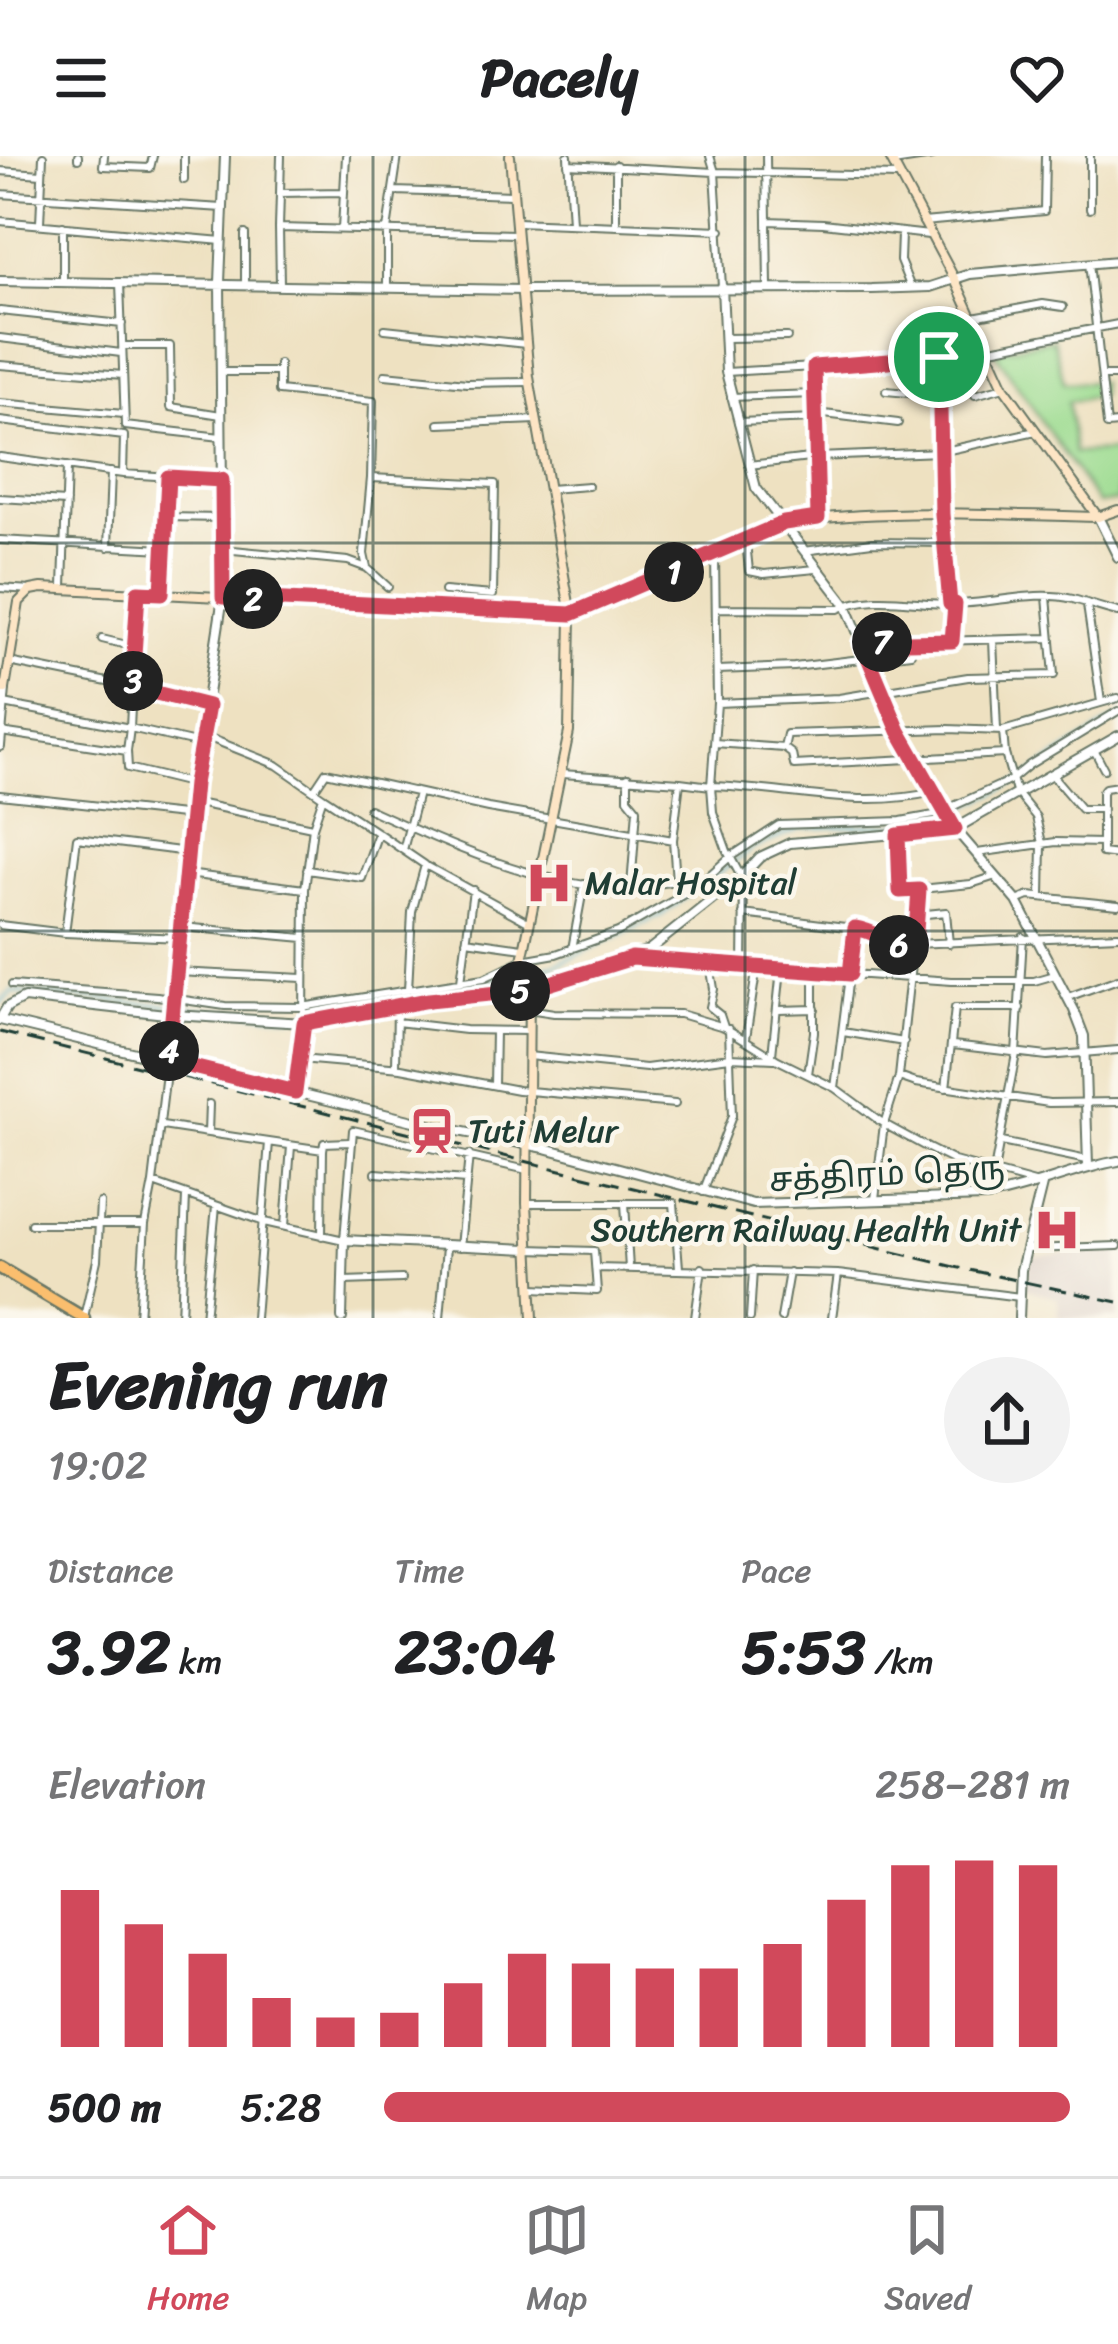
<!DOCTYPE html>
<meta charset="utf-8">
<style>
:root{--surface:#fff;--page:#f2f2f2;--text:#202124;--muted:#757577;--line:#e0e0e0;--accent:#d1495b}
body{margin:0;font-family:Sriracha,"Noto Sans Tamil",sans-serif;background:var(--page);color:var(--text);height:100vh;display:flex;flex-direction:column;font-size:45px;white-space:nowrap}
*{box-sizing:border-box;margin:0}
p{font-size:39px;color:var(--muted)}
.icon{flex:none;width:66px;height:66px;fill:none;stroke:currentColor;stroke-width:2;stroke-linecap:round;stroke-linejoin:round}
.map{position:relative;height:1162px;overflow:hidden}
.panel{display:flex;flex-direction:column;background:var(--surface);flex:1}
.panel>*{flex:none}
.pin{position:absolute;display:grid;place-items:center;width:102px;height:102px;color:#fff;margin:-51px;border:6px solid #fff;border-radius:50%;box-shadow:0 3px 12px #0007}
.km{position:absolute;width:60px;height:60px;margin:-30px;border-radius:50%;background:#222;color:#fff;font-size:33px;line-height:60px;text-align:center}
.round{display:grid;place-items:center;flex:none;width:126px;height:126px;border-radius:63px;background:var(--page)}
.overview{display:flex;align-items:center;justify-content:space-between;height:204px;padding:0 48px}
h1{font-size:66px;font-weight:700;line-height:90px}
.metrics{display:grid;grid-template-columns:repeat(3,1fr);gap:18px;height:204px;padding:12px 48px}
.metrics div{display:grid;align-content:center}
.metrics b{font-size:60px;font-weight:700}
.metrics small{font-size:33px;font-weight:400}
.metrics p{font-size:33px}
.chart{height:336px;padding:24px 48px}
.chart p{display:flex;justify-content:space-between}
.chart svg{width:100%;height:216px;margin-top:12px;stroke:var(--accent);stroke-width:6}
ul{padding:0 48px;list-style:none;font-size:39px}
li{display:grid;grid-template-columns:192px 144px 1fr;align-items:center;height:90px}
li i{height:30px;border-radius:15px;background:var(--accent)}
header{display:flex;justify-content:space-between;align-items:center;height:156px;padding:0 48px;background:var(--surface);font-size:54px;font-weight:700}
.menu{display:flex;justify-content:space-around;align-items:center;height:168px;border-top:3px solid var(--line);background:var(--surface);font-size:33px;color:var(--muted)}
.menu a{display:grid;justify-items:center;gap:6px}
.menu .current{color:var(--accent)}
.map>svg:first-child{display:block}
.industrial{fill:#cfc0ba}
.green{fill:#9ddc91;stroke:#5e8c62;stroke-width:3}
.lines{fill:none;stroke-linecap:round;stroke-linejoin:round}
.stream{stroke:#51b4d0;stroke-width:3}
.minor-casing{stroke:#677665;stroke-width:10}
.tertiary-casing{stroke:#677665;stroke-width:12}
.secondary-casing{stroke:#677665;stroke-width:12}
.primary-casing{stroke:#677665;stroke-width:15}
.minor{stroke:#fff;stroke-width:6}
.tertiary{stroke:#fff;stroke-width:8}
.secondary{stroke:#fde5c5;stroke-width:8}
.primary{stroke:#fabe6e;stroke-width:10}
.rail{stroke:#1f3d34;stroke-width:3;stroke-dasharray:18 9;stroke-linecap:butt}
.route-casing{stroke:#fff;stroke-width:24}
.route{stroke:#d1495b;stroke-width:15}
.grid{fill:none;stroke:#1f3d34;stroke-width:3;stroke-opacity:0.55}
.labels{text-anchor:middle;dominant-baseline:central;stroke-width:9;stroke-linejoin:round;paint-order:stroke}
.poi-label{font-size:33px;fill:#1f3d34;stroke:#fbf7ec;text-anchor:start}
.street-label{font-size:33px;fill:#1f3d34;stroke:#fbf7ec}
</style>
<header><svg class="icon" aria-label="menu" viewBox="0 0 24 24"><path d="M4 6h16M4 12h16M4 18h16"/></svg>Pacely<svg class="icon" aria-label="heart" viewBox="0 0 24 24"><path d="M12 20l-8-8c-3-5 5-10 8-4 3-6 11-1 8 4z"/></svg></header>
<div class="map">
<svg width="1118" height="1162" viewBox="0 0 1118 1162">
<rect width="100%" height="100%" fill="#fbf7ec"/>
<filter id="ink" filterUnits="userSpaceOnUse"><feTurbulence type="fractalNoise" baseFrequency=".00833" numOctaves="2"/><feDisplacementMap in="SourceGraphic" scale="24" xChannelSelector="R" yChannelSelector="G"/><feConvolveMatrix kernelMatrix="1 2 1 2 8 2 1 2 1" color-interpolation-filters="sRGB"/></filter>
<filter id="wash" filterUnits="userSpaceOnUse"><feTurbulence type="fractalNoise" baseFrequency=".004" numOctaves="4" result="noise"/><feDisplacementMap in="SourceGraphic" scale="48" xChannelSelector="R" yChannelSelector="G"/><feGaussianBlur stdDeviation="2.7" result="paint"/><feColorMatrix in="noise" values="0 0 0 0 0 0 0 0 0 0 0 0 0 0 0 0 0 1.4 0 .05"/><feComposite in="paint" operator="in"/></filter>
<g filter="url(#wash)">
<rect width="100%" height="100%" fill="#eee1c1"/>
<path class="industrial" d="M1118,1093V1162H1059L1058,1142L1024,1132L1030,1101Z"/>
<path class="green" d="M1053,183L1064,227L1100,226V240L1068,246L1074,297L1118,295V345L1098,348L994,195Z"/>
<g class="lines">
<path class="stream" d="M0,847L12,836L291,860L402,842L555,809L661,759L753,692L801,672L930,667L1019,626L1118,562"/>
</g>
</g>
<g filter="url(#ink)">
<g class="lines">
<defs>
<path id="minor" d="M78,0V3
M104,0L103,10L150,12L153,0
M281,0L280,37L344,36
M568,0L572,67
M710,0L715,16L899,20
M766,0L767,65
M893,6L932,0
M568,8L715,16L722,131
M616,9V69
M0,15L42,18
M184,24V0
M395,35L513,39
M280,37L279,72L516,78
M0,38L223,52
M1090,53V0
M0,65L222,85
M516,66L721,74
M923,66L1044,55L1045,0
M40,67L43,0
M279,72L280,128
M342,73L346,0
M245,78V127
M901,78L900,105L911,132
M1089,107L1107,269L1118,268
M63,125V70
M120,126L125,270L221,281
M387,131V74L398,0
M768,131L767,65L823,67L929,79
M0,155L122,168
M973,161L1043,148L1063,151
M385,173L526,188
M0,182L121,197
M725,182L787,181
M123,190H170L171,251L221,259
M986,194L1118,168
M279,208V235L373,245L371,322
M0,209L123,219
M814,211L939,201L940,296L1036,275
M221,216H277
M726,216L814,211L818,362
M385,219L467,227L530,226
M1104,220H1118
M886,235L941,240
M975,239L1004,231
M731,241L815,238
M0,247L124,258
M816,257L898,267
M0,265L124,280
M738,266L816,263
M439,268L537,264
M0,301L123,318L222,324
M749,309L818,301L940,296L950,448
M123,318L124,280
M549,333L588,330
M0,342L66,346
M166,361L222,362
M0,384L164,393
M746,386L749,415L764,418L816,413
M108,391L111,316
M223,393L348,405L367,412
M804,395L872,386L947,387
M63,431L67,310
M388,431L367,412L364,398L371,322L495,328L493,439L444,435
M0,432L31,434
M162,437L168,321
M1087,449L1101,546
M717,452L838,453C873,436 913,448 950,448C990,449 1034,433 1073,443C1088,447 1103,453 1118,456
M102,483L135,491
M993,484L997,574
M953,485L955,448
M862,487L1048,482
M9,506L132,531L138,438
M717,514L794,511L911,497
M717,547L839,542L968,521L1054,519L1047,441
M4,548L130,572L132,531L208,551
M1003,575L1005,598
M1,576L127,595L130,572L200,588
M715,587L784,592L787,578L948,573L1003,575L1118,542
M784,592L792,598L794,609L1005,598L1016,636L1036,661L1042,687L1041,741
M1094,594L1104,613
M127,595L128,612L194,628
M562,618L680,626L673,684
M1052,619L1081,653H1103
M628,621V642L637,653L631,731
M680,626L711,630L717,547L715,400
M314,634L326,616L488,652L673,684L676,725C655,728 631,734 610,732C531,726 441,686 369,653
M0,639L192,660
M192,646L312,671
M378,677L425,709L528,766
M898,679L900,735L971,728L996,720
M1102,686V636L1105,632L1118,630
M403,694L418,637
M977,697L1056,686L1102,687V697L1118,699
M307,714L362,722L378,677L323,641
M187,718L305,733L313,671L323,641L277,609L202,579
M1017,745L1029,740L1118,749
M743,758L861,773L874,775L892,789L1118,779
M916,759L946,756L949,788
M0,769L65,777L181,782
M182,771L304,782
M65,777L77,682L188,696
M466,784L523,792
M572,793L584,728
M632,802L710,808L714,833L710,851L720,859L724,871L778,904L835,932L884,968L928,992L954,1005L1038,1028
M710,808L952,825H1034L1055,819
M743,809L744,726L727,695L713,656L711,630C787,632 858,654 934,636
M177,816L303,822
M461,825L473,734
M12,829L157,840L225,850L302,851L484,822L522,804L556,798L618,776L695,732L730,701L779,669L901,665L934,659L1011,624L1029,609L1118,555
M408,834L412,756L425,709
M1068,841L1118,823
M528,853L554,857L680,858L724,871
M779,854L815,853
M397,866L465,874L528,875
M843,876L904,886
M746,882L757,810
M953,889L1047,900L1118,894
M772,899L781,813
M528,900L646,912L730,901L774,903
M300,903L401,912L518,934L675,948
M168,905L174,859
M396,911L397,850
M808,918L814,876V815
M899,921L916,927L1049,947L1118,946
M165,925L153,1027L264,1066L344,1084L353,974L527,1014
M494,929L495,875
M835,932L855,772
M946,932L955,852H1020
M295,936L304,867L305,733
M209,948L208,977L323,994L322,1080
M162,970L208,977
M1001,986L1087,1004
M323,994L324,987L349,986
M994,1015L1016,898L1023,781
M376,1017L466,1024
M703,1036L732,960L729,873
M875,1043L884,968L899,921L919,734
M527,1047H674L679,1112
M625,1047L629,1113
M31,1068H145
M285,1070L291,990
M460,1091L469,999
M528,1093L594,1095L597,1135L533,1132
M1029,1093L1118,1090
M596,1112L838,1118L1020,1141
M344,1125L402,1123
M84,1161L97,1104L100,1047
M139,1162L145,1068L153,1027
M181,1162L186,1040
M205,1162L216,1050
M255,1162L269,986
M440,1162L446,1091
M695,1162L702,1112
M750,1162L753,1114
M781,1162L789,1116
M832,1162L838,1118"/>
<path id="tertiary" d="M0,125L522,134L872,133L930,131L970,118L1118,105
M722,131L726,216L756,332L846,449L899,575L925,623L955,673L1017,745L1074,854L1084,880L1088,1010
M1098,361L1118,401
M0,590L5,533
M174,859L194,628L223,441L220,127L225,0
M0,863L7,851L24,842L174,859L304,867L429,844L529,834L649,794L741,721L760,701L790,687L955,673L1118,580
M0,864L438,971L545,992L753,1048L986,1041C1032,1033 1073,1013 1118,1005
M342,1162L344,1084L528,1093
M1019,1162L1021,1114L1042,1029"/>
<path id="secondary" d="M510,0L529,221L571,459L569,576L522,804L529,834L527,1047L533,1162
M889,0L956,126L1004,231L1098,361
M0,533H5L19,446L31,434L42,432L571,459L784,367C887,351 994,359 1098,361L1118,354"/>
<path id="primary" d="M0,1112L84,1162"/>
</defs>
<use href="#minor" class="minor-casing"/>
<use href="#tertiary" class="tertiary-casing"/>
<use href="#secondary" class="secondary-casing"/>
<use href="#primary" class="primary-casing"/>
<use href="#minor" class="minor"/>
<use href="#tertiary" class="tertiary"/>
<use href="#secondary" class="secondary"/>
<use href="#primary" class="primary"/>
<path class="rail" d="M0,876L955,1111L1118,1146"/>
</g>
</g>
<g class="lines" filter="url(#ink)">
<defs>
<path id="route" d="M939,201L942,358L950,448H955L952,485L862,487L899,575L955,673L898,679L900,735L919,734L915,789C891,791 879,776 855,772L850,818L632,802L529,834L429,844L304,867L295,936L168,905L194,628L208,550L132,531L138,436L162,437L168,321L222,324L223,441L571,458L784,367L818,362L814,211Z"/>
</defs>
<use href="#route" class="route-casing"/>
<use href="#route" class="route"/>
</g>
<path class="grid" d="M373,0V1162M745,0V1162M0,387H1118M0,775H1118"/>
<defs>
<symbol id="hospital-bare" viewBox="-9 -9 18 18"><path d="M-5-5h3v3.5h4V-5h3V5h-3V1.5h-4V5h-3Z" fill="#d1495b" stroke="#fbf7ec" stroke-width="2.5" paint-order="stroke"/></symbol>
<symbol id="station-bare" viewBox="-9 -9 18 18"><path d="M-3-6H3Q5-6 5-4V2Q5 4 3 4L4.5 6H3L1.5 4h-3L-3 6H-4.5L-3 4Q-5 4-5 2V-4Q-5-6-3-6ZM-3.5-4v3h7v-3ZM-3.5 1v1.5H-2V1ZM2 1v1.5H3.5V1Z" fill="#d1495b" stroke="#fbf7ec" stroke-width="2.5" paint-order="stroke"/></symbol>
</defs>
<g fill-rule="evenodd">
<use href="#hospital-bare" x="516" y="694" width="66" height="66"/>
<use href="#station-bare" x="399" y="942" width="66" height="66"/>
<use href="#hospital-bare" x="1024" y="1041" width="66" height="66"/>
</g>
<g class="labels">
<g class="poi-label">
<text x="585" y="727">Malar Hospital</text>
<text x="468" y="975">Tuti Melur</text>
<text x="1021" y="1074" text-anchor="end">Southern Railway Health Unit</text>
</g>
<g class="street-label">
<text transform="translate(887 1018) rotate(-3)">சத்திரம் தெரு</text>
</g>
</g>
</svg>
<div class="pin" style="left:939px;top:201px;background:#1e9e55"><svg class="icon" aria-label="arrive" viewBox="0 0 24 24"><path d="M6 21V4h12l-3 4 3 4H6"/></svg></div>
<b class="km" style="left:674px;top:416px">1</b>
<b class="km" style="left:253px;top:443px">2</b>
<b class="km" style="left:133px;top:525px">3</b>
<b class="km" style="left:169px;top:895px">4</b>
<b class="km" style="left:520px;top:835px">5</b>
<b class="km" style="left:899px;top:789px">6</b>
<b class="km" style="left:882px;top:486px">7</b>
</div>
<section class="panel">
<div class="overview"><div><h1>Evening run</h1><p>19:02</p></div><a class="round"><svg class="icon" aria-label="share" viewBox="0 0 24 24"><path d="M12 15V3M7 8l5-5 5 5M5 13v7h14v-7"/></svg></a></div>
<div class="metrics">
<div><p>Distance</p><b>3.92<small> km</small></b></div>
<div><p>Time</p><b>23:04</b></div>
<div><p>Pace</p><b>5:53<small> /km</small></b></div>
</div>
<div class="chart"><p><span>Elevation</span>258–281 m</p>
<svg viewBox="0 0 160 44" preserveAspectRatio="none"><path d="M5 44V12M15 44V19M25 44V25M35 44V34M45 44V38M55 44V37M65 44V31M75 44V25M85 44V27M95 44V28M105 44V28M115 44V23M125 44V14M135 44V7M145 44V6M155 44V7"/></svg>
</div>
<ul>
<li><b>500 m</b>5:28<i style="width:100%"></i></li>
</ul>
</section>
<nav class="menu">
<a class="current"><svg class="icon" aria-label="home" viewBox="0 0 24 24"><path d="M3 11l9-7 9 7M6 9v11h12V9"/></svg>Home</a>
<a><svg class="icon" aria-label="map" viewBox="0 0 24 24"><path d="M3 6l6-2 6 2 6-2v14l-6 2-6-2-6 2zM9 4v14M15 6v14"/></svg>Map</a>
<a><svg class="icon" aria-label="saved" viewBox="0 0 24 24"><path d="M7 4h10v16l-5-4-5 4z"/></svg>Saved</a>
</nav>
